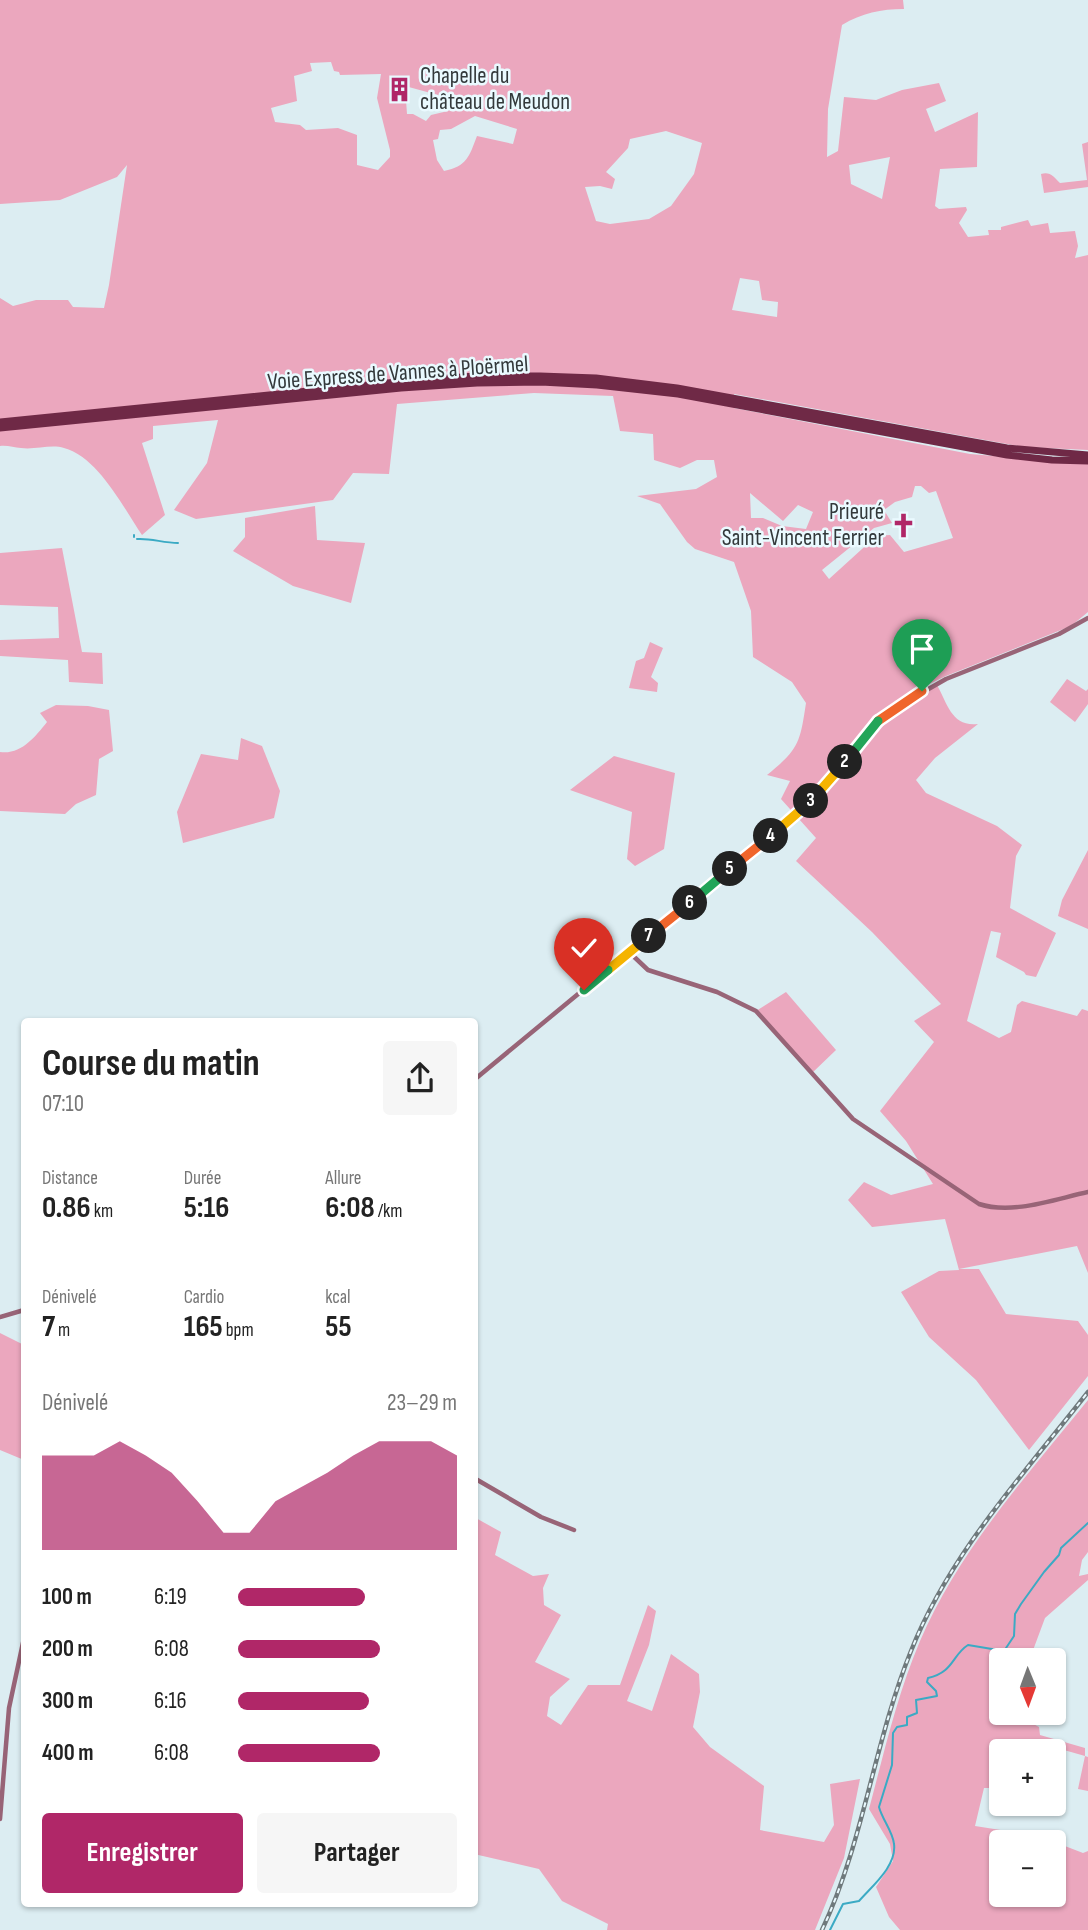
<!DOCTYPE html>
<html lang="fr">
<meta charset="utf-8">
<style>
:root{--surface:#fff;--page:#f6f6f6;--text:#222;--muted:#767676;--accent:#b02768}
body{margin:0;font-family:"Sofia Sans Condensed",sans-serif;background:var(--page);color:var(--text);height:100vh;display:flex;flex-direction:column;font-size:26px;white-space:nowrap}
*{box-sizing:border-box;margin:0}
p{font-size:23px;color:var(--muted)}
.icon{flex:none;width:38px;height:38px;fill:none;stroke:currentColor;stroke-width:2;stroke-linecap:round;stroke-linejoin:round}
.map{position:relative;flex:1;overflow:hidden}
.sheet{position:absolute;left:21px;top:1018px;width:457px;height:889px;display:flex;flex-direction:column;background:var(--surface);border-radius:7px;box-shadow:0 2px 5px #0004}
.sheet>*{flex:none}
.needle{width:46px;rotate:179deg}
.fabs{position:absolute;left:989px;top:1648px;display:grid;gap:14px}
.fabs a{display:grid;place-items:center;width:77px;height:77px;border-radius:7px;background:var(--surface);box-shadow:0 2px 5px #0004;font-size:35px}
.pin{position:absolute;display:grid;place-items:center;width:60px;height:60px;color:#fff;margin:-72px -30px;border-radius:50% 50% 50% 0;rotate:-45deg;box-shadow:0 0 7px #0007}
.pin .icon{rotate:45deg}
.km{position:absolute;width:35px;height:35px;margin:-18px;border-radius:50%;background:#222;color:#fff;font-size:19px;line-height:35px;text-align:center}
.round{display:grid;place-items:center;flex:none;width:74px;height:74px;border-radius:7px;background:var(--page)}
.overview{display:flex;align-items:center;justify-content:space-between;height:119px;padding:0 21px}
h1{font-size:38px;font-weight:700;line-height:52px}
.stats{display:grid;grid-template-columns:repeat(3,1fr);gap:10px;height:119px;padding:7px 21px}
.stats div{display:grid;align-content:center}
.stats b{font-size:30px;font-weight:700}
.stats small{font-size:19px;font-weight:400}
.stats p{font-size:19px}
.chart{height:196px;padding:14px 21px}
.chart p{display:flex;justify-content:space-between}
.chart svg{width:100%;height:126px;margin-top:7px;fill:var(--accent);opacity:.7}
.primary-button{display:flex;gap:14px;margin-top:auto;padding:14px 21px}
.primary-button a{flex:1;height:80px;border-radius:7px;background:var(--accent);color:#fff;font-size:28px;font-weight:700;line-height:80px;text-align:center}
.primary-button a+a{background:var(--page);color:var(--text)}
ul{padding:0 21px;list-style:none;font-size:23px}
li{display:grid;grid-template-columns:112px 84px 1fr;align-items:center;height:52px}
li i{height:18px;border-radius:9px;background:var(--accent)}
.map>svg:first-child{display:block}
.green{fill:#eba7be;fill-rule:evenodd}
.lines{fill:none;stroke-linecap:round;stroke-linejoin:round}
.stream{stroke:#3baac4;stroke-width:2}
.secondary{stroke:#986477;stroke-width:4.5}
.highway{stroke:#6f2946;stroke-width:7}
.rail-casing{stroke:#6f797c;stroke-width:4.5}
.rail{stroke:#eafaff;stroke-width:2;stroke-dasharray:5;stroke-linecap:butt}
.split-1-casing{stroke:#fff;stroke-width:14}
.split-2-casing{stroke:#fff;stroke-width:14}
.split-3-casing{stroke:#fff;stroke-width:14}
.split-4-casing{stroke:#fff;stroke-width:14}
.split-5-casing{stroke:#fff;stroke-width:14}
.split-6-casing{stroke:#fff;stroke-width:14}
.split-7-casing{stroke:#fff;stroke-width:14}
.split-8-casing{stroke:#fff;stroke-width:14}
.split-9-casing{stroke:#fff;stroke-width:14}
.split-1{stroke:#f0652b;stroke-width:9}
.split-2{stroke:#22a559;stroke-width:9}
.split-3{stroke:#f5b400;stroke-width:9}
.split-4{stroke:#f5b400;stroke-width:9}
.split-5{stroke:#f0652b;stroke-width:9}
.split-6{stroke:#22a559;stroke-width:9}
.split-7{stroke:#f0652b;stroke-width:9}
.split-8{stroke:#f5b400;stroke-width:9}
.split-9{stroke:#22a559;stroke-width:9}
.labels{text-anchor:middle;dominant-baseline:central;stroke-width:5;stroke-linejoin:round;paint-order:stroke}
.poi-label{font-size:23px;fill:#33393b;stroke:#eafaff;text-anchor:start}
.street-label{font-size:23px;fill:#33393b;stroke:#eafaff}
</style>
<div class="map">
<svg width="1088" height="1930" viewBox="0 0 1088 1930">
<rect width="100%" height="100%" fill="#dcedf2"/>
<path class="green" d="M0,0H903L904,9C881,9 862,13 842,25L828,109L827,157L838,151L844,97L876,100L902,90L939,83L946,101L926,109L935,132L978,112L977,167L940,169L935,206L939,209L966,207L967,210L959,223L968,237L989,235L988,230H1001V227L1028,220L1031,226L1048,223L1050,233L1075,231L1078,246L1075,258L1088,255V450L1024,447L734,394V408L970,454L1088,464V612L1071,626L946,676L909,694L910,702L937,685C948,705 952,727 978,724L935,758L916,780L926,793L997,826L1022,845L1016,856L1010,908L1056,933L1036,977L1026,975L1024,972L996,957L1001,933L991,931L967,1021L999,1038L1011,1032L1017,1005L1022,1001L1077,1016L1082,1009L1088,1011V1273L1077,1246L959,1269H979L1006,1314L1078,1321L1088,1335V1376L1029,1450L976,1380L929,1337L901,1292L939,1271L959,1270L945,1219L872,1227L848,1200L864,1182L891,1195L933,1184L906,1141L880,1111L934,1042L914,1021L941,1004L872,932L796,861L816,838L781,799L790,781L767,775C799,749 800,743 806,703L792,682L753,657L751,611L734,562L695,549L687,542L660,504L637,496L696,489L717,477L714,460H697L680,468L654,460L653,434L620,431L613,396L534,393L397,404L389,474L353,473L333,500L196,519L174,510L207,463L218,420L153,426V439L142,443L165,515L142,535C123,507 98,457 64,448C51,444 35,450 21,448C14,448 8,445 0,446V298L13,306L36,300H68L73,307L104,308L109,285L127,165L117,177L60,200L0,204ZM331,62L334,71L339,72L340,75L381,74L377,98L390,150V157L378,170L357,165V135L338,128L306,130L300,125L275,122L271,108L297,101L294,76L312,71L310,63ZM405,86L449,98L454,100L448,111L431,115L426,121L413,114H407ZM475,116L517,129L513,144L477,136C469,157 467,166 444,171L437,160L433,140L438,139L440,130L451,129ZM666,131L702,143L694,174L671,206L649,219L610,224L596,221L585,187L600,186L612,189L615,179L606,172L628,148L630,139ZM890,157L882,199L851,184L849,165ZM740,278L759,281L762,300L778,302L777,317L732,310ZM915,486H921L929,493L936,491L953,538L904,552L890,535L872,536L873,539L829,579L822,570L874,528L892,523L884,510L895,502L912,497ZM750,493L783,521L798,505L813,512L806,529L782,526L763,518H751Z
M1088,142V187L1044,193L1041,174C1050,171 1054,177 1060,183L1087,180L1082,144Z
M315,506L317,540L365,543L351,603L293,586L233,551L245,537V518Z
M62,548L82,652L102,653L103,684L69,682L68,660L0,656V640L59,638L58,607L0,605V553Z
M650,642L663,648L651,677L658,683L657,692L629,688L636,661L644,658Z
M1067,679L1086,691L1088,689V704L1075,722L1050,702Z
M56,705L88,706L109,710L113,751L99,759L96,795L76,804L65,814L0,811V752C21,755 35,737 47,722L40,713Z
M241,738L262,746L280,791L274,818L183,843L177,812L201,754L238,760Z
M614,756L675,773L664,849L635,866L627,859L632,812L570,790Z
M1088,850V929L1058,916L1062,900Z
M786,992L836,1050L811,1074L756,1011Z
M0,1333L24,1345V1460L0,1450Z
M1088,1400V1552L1082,1560L1079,1576L1088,1574V1580L1045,1618L1029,1661H1001V1669L991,1678L1001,1693V1713H1025L1024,1719L1039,1727L1040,1735L1085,1748V1756L1088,1757V1791L1078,1789L1085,1756L1050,1746V1752H1001V1788H984L975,1826L1039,1836L1083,1853L1088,1851V1930H900L889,1917L876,1887L893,1861L890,1844L869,1809C884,1753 897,1695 920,1641C959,1550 1027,1476 1088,1400ZM1001,1843H1054V1895H1001Z
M474,1517L501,1532L495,1555L533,1576L549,1574L543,1588L544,1605L561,1615L535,1662L570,1679L550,1697L547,1716L561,1725L588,1685H620L648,1605L656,1611L649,1645L627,1701L652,1711L671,1654L699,1674L700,1692L693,1727L710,1747L764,1786L760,1830L824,1842L834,1825L830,1784L860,1779L844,1858L815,1930H607L608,1924L562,1901L539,1869L474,1854Z"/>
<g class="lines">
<path class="stream" d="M134,535V537
M137,539C151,538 163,543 178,543
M830,1930L843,1904L859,1901C872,1886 897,1866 894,1844C893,1832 882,1819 879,1807L892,1765L893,1733L897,1727L907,1725V1717L917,1713L916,1700L937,1696L936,1691L927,1682L928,1678C954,1672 952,1655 968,1645L1004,1651L1014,1636L1015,1614L1021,1604L1044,1572L1059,1555L1061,1548L1088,1523"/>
<path class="secondary" d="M629,952L648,970L717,992L756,1011L853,1119L979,1204C1013,1215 1055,1199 1088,1192
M474,1080L813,800L830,781L871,727L904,703L946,679L1059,634L1088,618
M0,1317L24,1310
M474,1478L541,1517L574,1530
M0,1819L9,1708L24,1638"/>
<path class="highway" d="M0,422L397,382L475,376H540L596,378L677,388L1007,448L1088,455
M0,428L401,388L477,383L541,382L597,385L678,394L1007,455L1052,460L1088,461"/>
<defs>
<path id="rail" d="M822,1930C864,1841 874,1742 911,1651C950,1553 1024,1474 1088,1392"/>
</defs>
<use href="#rail" class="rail-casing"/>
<use href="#rail" class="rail"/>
</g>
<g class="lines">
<defs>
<path id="split-1" d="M878,721L922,691"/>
<path id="split-2" d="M845,762L878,721"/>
<path id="split-3" d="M811,801L845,762"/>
<path id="split-4" d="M771,836L811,801"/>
<path id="split-5" d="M730,869L771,836"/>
<path id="split-6" d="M690,903L730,869"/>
<path id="split-7" d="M649,936L690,903"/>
<path id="split-8" d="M608,970L649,936"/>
<path id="split-9" d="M584,990L608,970"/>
</defs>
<use href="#split-1" class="split-1-casing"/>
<use href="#split-2" class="split-2-casing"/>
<use href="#split-3" class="split-3-casing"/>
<use href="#split-4" class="split-4-casing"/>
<use href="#split-5" class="split-5-casing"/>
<use href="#split-6" class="split-6-casing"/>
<use href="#split-7" class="split-7-casing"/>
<use href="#split-8" class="split-8-casing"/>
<use href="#split-9" class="split-9-casing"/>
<use href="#split-1" class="split-1"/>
<use href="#split-2" class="split-2"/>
<use href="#split-3" class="split-3"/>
<use href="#split-4" class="split-4"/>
<use href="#split-5" class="split-5"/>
<use href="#split-6" class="split-6"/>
<use href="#split-7" class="split-7"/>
<use href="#split-8" class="split-8"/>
<use href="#split-9" class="split-9"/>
</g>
<defs>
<symbol id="building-bare" viewBox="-9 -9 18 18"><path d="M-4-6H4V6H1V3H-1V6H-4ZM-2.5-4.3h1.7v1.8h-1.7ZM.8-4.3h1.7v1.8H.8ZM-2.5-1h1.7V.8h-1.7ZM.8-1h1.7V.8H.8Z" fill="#b02768" stroke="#eafaff" stroke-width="2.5" paint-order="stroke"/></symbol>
<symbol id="church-bare" viewBox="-9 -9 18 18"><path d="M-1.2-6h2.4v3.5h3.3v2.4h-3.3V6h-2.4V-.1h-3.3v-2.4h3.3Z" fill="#b02768" stroke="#eafaff" stroke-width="2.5" paint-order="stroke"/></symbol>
</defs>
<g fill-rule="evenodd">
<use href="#building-bare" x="382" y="72" width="35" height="35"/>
<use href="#church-bare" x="886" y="508" width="35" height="35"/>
</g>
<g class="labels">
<g class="poi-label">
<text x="420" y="76">Chapelle du<tspan x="420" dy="26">château de Meudon</tspan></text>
<text x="884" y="512" text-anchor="end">Prieuré<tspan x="884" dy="26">Saint-Vincent Ferrier</tspan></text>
</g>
<g class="street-label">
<text transform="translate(398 373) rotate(-4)">Voie Express de Vannes à Ploërmel</text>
</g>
</g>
</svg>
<div class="fabs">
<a><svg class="needle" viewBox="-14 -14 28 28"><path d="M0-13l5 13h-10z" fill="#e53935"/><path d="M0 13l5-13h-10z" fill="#767676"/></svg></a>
<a>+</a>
<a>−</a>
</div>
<div class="pin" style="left:922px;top:691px;background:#1e9e55"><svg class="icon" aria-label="arrive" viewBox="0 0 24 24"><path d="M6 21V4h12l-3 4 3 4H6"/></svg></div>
<div class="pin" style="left:584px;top:990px;background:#d93025"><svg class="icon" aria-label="check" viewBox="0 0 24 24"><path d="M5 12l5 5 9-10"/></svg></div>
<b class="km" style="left:845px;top:762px">2</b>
<b class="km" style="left:811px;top:801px">3</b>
<b class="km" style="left:771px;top:836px">4</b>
<b class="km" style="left:730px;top:869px">5</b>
<b class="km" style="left:690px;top:903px">6</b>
<b class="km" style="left:649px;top:936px">7</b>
<section class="sheet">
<div class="overview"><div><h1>Course du matin</h1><p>07:10</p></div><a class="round"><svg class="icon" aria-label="share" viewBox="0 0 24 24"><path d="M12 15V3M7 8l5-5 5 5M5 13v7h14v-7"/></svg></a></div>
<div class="stats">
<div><p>Distance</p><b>0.86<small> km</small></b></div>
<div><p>Durée</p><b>5:16</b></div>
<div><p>Allure</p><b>6:08<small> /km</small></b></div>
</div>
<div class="stats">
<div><p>Dénivelé</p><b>7<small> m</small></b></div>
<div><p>Cardio</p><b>165<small> bpm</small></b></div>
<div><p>kcal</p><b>55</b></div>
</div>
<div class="chart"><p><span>Dénivelé</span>23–29 m</p>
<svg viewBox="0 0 160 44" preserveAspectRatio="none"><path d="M0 44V11L10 11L20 11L30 6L40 11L50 17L60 27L70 38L80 38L90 27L100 22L110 17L120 11L130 6L140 6L150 6L160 11V44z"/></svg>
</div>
<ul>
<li><b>100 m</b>6:19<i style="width:58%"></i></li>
<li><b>200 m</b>6:08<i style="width:65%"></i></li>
<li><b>300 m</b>6:16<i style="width:60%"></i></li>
<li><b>400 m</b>6:08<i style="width:65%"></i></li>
</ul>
<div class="primary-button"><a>Enregistrer</a><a>Partager</a></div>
</section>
</div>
